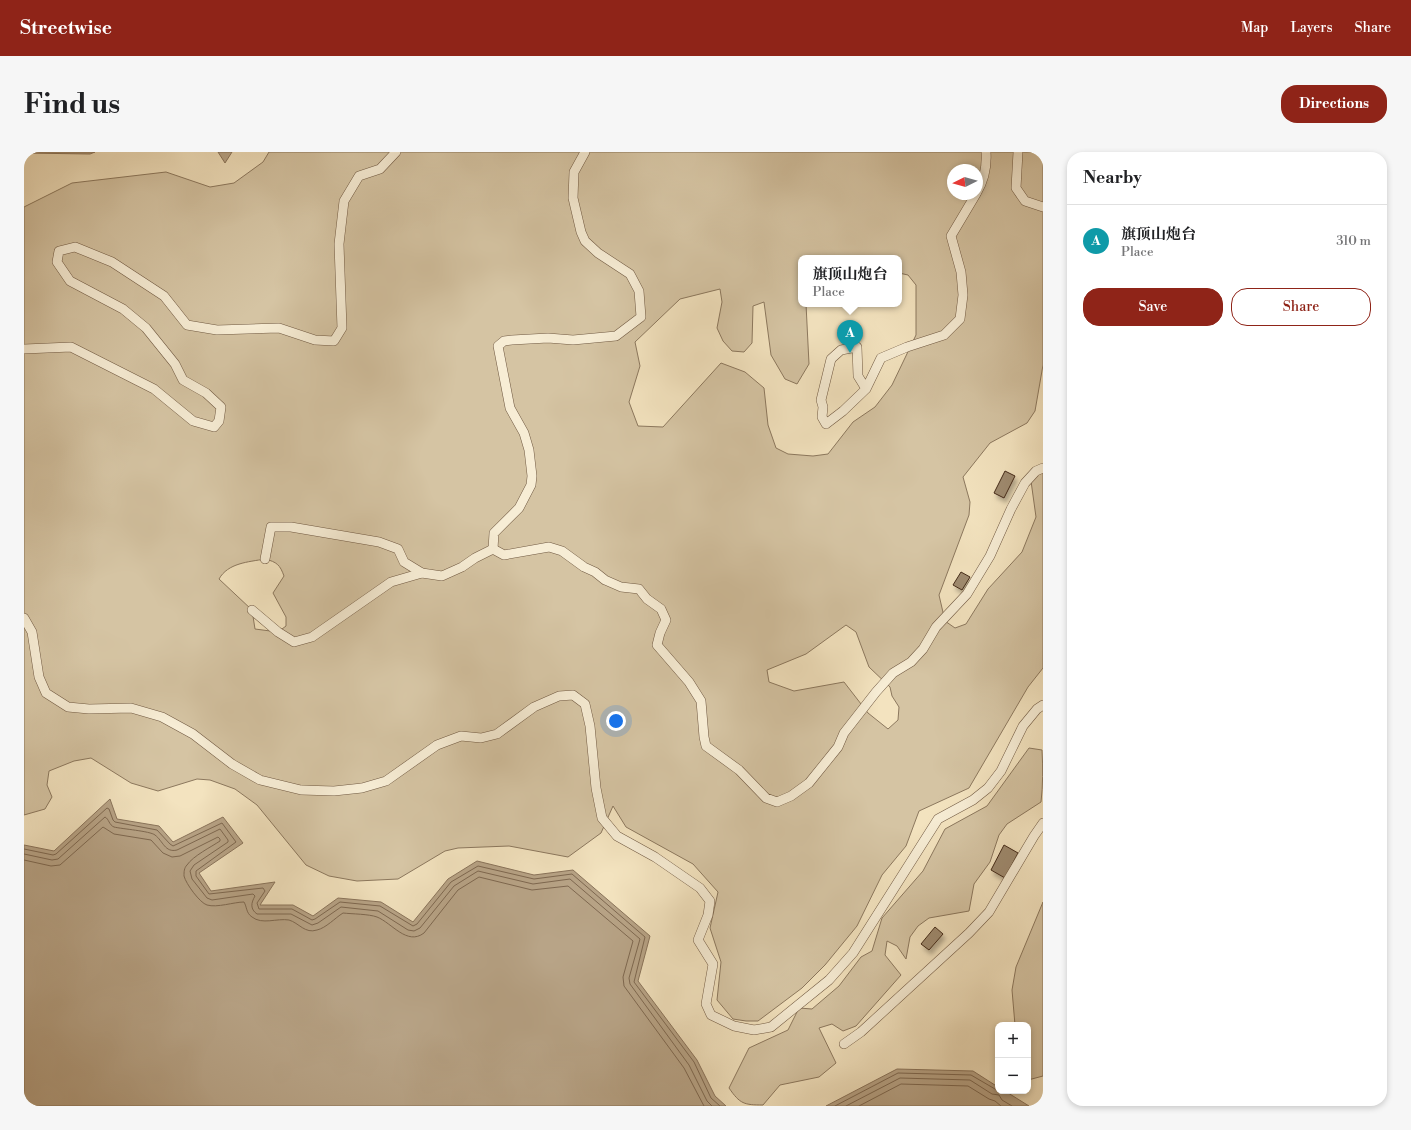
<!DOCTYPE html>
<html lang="en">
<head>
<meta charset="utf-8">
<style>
  :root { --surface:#fff; --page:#f6f6f6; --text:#202124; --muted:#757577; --line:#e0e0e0; --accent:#8f2418 }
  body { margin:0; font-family:"Libre Bodoni","Noto Serif SC",serif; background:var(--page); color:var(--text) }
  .controls { position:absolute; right:12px; bottom:12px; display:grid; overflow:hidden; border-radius:8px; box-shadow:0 2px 6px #0003 }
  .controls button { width:36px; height:36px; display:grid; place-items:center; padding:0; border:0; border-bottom:1px solid var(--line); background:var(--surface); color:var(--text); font:20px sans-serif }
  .compass { position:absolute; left:923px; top:12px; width:36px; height:36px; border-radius:50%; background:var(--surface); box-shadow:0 2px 6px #0003; rotate:265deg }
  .you { position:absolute; left:592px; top:569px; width:14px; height:14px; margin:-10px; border:3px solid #fff; border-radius:50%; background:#1a73e8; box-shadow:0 0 0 6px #1a73e833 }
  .badge { display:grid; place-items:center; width:26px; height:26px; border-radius:50%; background:var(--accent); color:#fff; font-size:13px; font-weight:700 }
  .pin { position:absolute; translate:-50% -33px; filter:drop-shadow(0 1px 2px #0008) }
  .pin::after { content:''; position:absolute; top:21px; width:14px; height:12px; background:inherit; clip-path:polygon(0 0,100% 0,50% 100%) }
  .popup { position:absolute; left:774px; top:103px; width:104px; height:52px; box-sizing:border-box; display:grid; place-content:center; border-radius:8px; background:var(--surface); filter:drop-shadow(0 1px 3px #0005); font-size:13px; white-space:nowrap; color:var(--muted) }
  .popup b { font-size:15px; color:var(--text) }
  .popup::after { content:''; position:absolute; left:50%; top:100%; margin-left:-8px; border:8px solid transparent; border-top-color:var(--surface) }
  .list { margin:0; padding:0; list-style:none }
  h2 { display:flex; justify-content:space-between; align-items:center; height:52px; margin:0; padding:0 16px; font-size:17px }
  h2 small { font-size:13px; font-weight:400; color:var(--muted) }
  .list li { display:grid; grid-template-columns:26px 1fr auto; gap:12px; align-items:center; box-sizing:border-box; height:72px; padding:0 16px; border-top:1px solid var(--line) }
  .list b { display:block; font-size:15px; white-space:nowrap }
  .list p { margin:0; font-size:13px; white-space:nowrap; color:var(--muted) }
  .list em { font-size:13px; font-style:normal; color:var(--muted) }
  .actions { display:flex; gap:8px; padding:12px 16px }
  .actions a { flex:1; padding:9px 0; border:1px solid var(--accent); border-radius:16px; text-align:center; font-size:14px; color:var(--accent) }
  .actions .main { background:var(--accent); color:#fff }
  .map { position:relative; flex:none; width:1019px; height:954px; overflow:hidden; border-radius:16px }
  header { display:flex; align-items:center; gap:24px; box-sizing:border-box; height:56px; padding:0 20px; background:var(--accent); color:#fff }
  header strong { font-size:19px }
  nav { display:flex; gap:22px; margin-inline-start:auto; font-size:14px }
  .intro { display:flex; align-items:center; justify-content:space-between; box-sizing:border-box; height:96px; padding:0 24px }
  h1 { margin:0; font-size:28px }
  .button { padding:10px 18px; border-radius:16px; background:var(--accent); color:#fff; font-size:14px; font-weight:700 }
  main { display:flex; gap:24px; padding:0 24px }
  aside { flex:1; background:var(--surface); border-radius:16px; box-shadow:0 2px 6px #0003 }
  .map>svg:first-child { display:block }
  .green { fill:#d5c4a3; stroke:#8c785e; fill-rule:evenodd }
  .water { fill:#b8a487; stroke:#8a745b }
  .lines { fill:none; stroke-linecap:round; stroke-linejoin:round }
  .shore { stroke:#7e6850; stroke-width:1 }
  .building { fill:#9f8b6f; stroke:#442b19; filter:url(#shadow) }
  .minor-casing { stroke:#705942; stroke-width:10 }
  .minor { stroke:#f7edd5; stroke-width:9 }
</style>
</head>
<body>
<header>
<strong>Streetwise</strong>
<nav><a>Map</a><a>Layers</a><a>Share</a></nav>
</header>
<div class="intro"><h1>Find us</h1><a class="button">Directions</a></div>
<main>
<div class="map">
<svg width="1019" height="954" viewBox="0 0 1019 954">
  <defs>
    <filter id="shadow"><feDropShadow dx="2.5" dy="4.5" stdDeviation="2" flood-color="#0004"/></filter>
  </defs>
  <rect width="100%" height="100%" fill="#f3e3bf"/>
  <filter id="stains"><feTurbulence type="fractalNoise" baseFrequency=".005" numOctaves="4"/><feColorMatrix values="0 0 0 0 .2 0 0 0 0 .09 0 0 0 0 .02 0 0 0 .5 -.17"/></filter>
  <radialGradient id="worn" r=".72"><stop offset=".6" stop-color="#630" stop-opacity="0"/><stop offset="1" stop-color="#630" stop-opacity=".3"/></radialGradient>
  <g class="green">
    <path d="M245 0H1019V213L1011 259 1003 271 966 291 939 325 946 350 945 363 915 443 921 469 931 476 942 472 964 437 998 400 1012 365 1007 329 1019 317V516L1004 535 945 636 895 659 882 694 858 723 833 774 801 813 778 836 734 869H722L709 867 693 848 697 810 686 776 694 740 669 712 602 675 589 654 577 681 544 705 485 694 434 696 421 699 374 727 333 729 305 724 282 713 233 653 211 637 186 628 173 627 134 639 107 631 67 606 50 609 25 619 23 633 28 645 21 657 0 663V55L48 31 142 20 186 35 210 31 239 10ZM929 18H953V42H929ZM777 106H875V121L884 123 892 133V183L868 233 851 255 829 270 804 302 789 304 764 302 752 296 744 273 740 236 721 220 697 211 639 275 614 274 605 250 616 214 611 190 656 147 696 137 698 150 693 176 699 189 708 199 720 200 728 191 729 154 740 150 747 203 761 227 773 232 785 212 782 152H777ZM241 407C253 410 256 413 260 424L249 441 262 465V474L254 480 231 477 228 458 195 427C204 411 224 410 241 407ZM822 473 832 480 845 515 866 535 868 544 875 555 874 568 864 577 844 561 820 530 770 539 745 530 743 518 782 502Z"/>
    <path d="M1005 596 1018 598C1019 615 1019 634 1017 650L983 672 975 683 966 710 950 732 945 759 905 766 894 774 886 785 882 807 873 794 863 789 861 803 877 823 832 874 819 879 808 872 795 876 812 911 795 925 756 933 739 953C720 953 716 952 705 936L725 896 764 878 775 856 788 857 815 834 837 805 848 799 858 766 899 719 921 677 963 654Z"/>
    <path d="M1019 750V924L1004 928V873H991L988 838 992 815Z"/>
  </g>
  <g class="water">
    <path d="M0 0H71L66 2 0 1Z"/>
    <path d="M194 0H208L201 11Z"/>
    <path d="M86 647 93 667 135 674 149 690 199 665 219 691 175 721 187 739 251 730 236 753H269L289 764 314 746 357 750 389 770 424 727 453 709 510 723 549 718 626 784 614 829 673 908 691 944 702 954H0V693L30 699Z"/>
    <path d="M873 917 949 919 974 935V939H981L1005 954H802Z"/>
  </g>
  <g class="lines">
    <g class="shore">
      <path d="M0 697 29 703 32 702 83 656 85 657 89 668 91 670 133 678 146 692 149 694 198 671 212 690 172 719V724L185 742 239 736 241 739 233 751 235 757H268L288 768 291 767 316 750 356 754 389 774 393 772 427 730 454 714 510 727 548 722 621 785 610 830 670 910 687 946 696 954"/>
      <path d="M0 702 28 708 34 707 81 665C85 667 85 673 90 675 98 677 126 679 131 683 139 689 141 701 153 698L196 677 204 688V690L170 713 166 719 168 727 183 746 188 748 229 742 231 744C227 751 226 757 233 762H267L288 773 294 771 317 755 354 759 384 778 390 779 396 776 430 734 454 719 509 732 546 727 616 787 605 826 606 832 665 913 683 949 688 954"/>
      <path d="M0 708 27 714 36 713 79 675 90 682 127 688 139 701 148 705 156 704 194 685 196 687V689C187 695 169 704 163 713 160 716 160 720 160 724 162 732 176 751 183 753 193 756 210 750 220 750 223 755 222 761 228 765 238 773 253 766 265 768 275 771 281 782 293 778 302 776 311 766 319 761 328 762 345 762 353 765 368 771 383 794 400 781L434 738 455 725 508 738 544 734 609 789 599 825 600 834 660 916 680 954"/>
      <path d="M811 954 874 921 947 923 971 937 974 938"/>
      <path d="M822 954 876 926 946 928 968 942 975 943 978 948 988 954"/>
      <path d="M835 954 877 932 944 934 965 947 971 949 977 954"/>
    </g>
  </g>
  <g class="building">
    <path d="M981 319 991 324 980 346 970 341Z"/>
    <path d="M937 420 946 425 938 438 929 433Z"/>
    <path d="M980 693 994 701 981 726 967 718Z"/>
    <path d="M911 775 919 782 905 798 897 792Z"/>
  </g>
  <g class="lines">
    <defs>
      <g id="minor">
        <path d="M994 0 992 36 1001 49 1019 55"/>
        <path d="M953 40C960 28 963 14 962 0"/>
        <path d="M0 197 47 195 130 237 169 269 190 275 195 269 197 255 182 241 159 228 151 212 122 176 99 157 46 129 33 110 35 99 51 95 88 110 140 144 163 173 193 178 255 176 291 188 310 189 318 176 315 92 320 49 335 24 356 17 372 0"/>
        <path d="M842 237 834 224 833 195 817 198 807 207 797 248 799 255 798 265 802 272 819 259 842 237 857 206 883 195 920 183 936 167 939 143 937 120 927 84 952 42"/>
        <path d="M469 397 470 381 495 356 507 333 508 324 505 298 500 281 486 256 474 194 480 189 488 188 524 186 549 188 592 184 617 165 615 139 606 122 574 101 561 89 557 80 549 46 550 20 561 0"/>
        <path d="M241 407 247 375H267L355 390 374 397 380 410 398 421 418 424 438 415 451 406 469 397 480 403 525 395 538 399 560 415 571 420 581 428 597 435 615 437 623 447 637 457 642 468 636 481 633 493 665 530 677 549 680 585 682 594 715 618 742 646 753 650 767 644 785 631 814 595 820 581 852 540 869 521 887 510 899 497 912 475 943 442 966 404 987 357 1001 331 1012 319 1019 316"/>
        <path d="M228 458 254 480 270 490 288 485 367 430 398 421"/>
        <path d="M0 466 8 480 15 525 22 541 44 555 65 557 107 556 138 565 169 582 208 612 236 628 277 638 310 639 338 636 362 629 413 593 437 584 457 586 473 582 510 555 535 544 549 543 561 552 566 574 572 636 578 666 593 684 631 705 676 736 686 749 684 763 674 788 689 812 682 852 687 863 710 874 730 878 747 875 805 828 829 801 914 667 949 648 964 636 977 619 999 574 1013 557 1019 553"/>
        <path d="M820 892 837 880 945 781 965 760 1010 684 1019 671"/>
      </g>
    </defs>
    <use href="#minor" class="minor-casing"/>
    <use href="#minor" class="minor"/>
  </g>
  <rect width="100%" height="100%" filter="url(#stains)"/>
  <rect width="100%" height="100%" fill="url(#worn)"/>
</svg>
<div class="controls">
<button>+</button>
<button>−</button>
</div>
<svg class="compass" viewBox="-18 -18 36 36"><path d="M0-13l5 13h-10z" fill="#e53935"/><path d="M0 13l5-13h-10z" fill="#757577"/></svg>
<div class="you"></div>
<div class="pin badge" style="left:826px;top:201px;background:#0f9aa8">A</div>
<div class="popup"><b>旗顶山炮台</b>Place</div>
</div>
<aside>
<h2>Nearby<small></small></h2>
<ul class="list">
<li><span class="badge" style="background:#0f9aa8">A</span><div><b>旗顶山炮台</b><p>Place</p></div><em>310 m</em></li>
</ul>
<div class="actions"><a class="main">Save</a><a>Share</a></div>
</aside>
</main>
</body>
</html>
